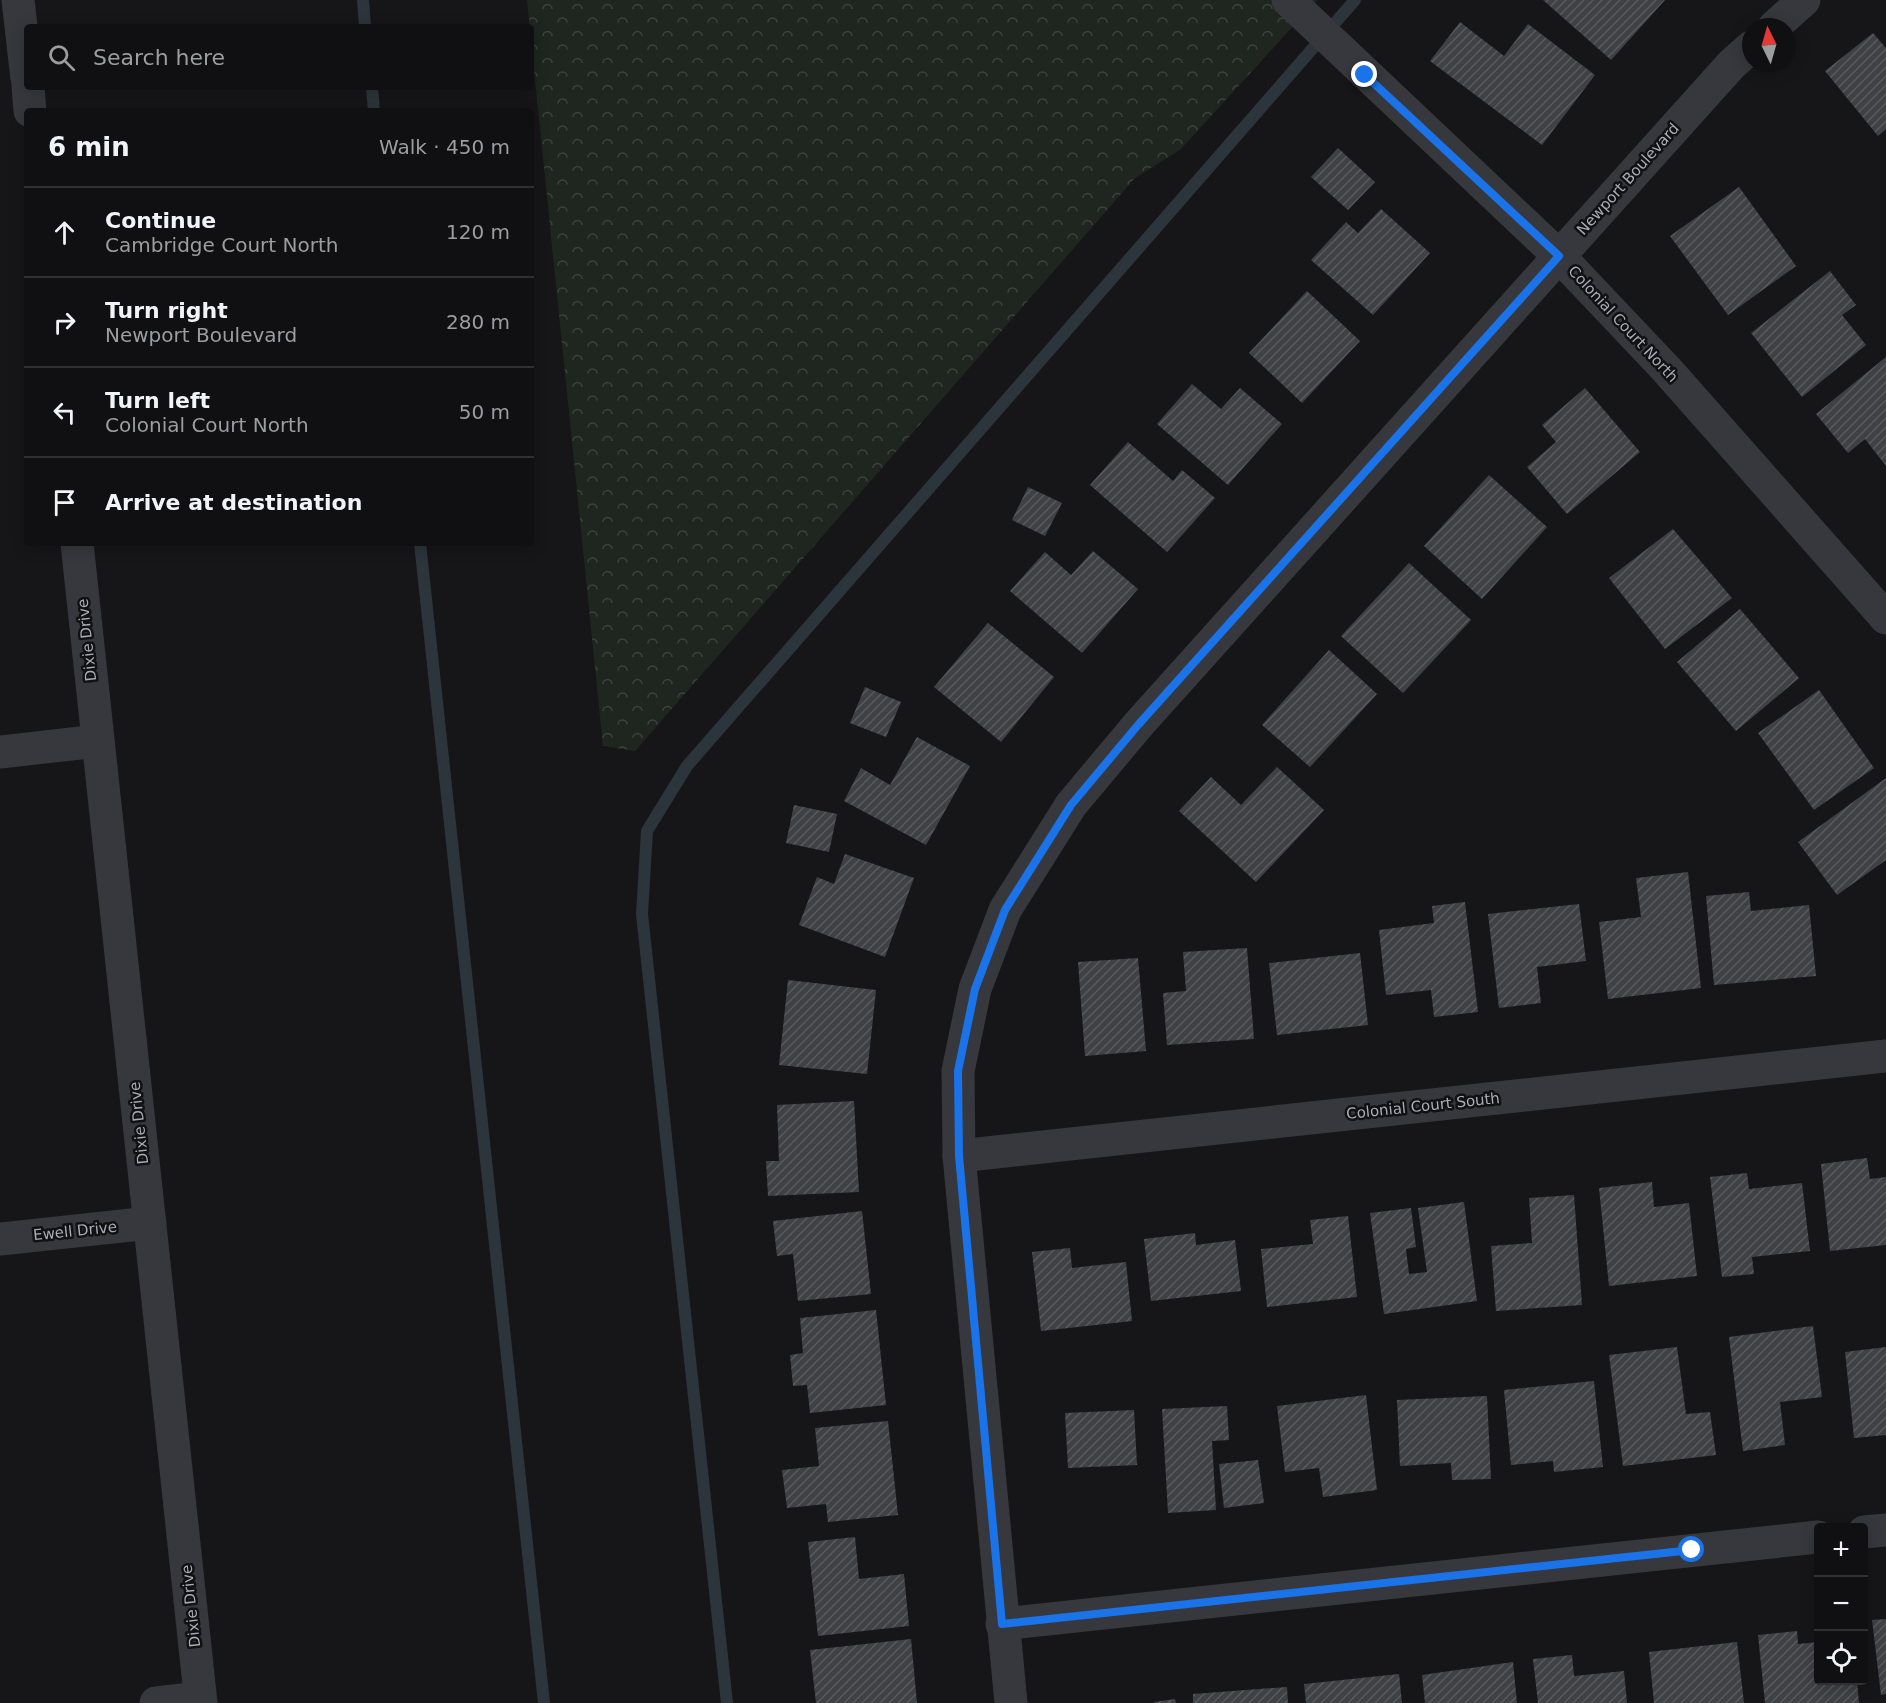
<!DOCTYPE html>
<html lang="en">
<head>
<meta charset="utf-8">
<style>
  :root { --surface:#101012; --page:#1e1e20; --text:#f1f3f6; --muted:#9c9d9f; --line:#303032 }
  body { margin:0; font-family:"DejaVu Sans",sans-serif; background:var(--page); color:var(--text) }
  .controls { position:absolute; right:18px; bottom:18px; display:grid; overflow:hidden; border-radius:6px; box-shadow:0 3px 15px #0003 }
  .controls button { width:54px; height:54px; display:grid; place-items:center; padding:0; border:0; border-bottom:2px solid var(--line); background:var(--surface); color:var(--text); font:30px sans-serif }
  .compass { position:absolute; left:1742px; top:18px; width:54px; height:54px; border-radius:50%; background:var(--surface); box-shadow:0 3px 15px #0003; rotate:355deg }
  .stop { position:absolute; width:18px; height:18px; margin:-14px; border:4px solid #1a73e8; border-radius:50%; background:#fff }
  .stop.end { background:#1a73e8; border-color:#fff; box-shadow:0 2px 6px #0008 }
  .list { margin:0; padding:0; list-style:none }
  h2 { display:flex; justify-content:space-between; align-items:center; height:78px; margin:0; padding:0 24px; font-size:26px }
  h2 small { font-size:20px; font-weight:400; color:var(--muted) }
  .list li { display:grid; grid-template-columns:39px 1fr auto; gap:18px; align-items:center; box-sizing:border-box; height:90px; padding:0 24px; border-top:2px solid var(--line) }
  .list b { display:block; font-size:22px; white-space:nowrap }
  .list p { margin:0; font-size:20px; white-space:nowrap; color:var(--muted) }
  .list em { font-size:20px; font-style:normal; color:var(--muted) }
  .icon { flex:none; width:33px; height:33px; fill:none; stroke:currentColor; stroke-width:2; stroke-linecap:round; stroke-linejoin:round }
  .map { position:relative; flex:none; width:1886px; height:1703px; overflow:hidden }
  .search { position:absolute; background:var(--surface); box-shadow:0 3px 15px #0003; left:24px; top:24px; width:510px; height:66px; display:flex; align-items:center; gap:15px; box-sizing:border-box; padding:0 21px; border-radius:6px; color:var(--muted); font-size:22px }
  .panel { position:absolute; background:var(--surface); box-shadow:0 3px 15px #0003; left:24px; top:108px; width:510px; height:438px; border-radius:6px }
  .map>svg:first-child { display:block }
  .forest { fill:url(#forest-crowns) }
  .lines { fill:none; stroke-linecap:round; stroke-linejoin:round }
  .stream { stroke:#2c353c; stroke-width:12 }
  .building { fill:url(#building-hatch) }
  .street { stroke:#37383d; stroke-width:33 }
  .route { stroke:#1a73e8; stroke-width:8 }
  .labels { text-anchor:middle; stroke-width:5; stroke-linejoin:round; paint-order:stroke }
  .street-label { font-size:15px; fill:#a8adb8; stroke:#111113 }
</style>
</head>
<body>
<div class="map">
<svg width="1886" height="1703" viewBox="0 0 1886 1703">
  <defs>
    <pattern id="forest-crowns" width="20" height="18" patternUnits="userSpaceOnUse" patternTransform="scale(1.5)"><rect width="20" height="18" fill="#1e261f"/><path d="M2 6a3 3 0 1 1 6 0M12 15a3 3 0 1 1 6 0" fill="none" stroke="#3c433d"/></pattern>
    <pattern id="building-hatch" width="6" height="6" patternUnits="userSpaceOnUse" patternTransform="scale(1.5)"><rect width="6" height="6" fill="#404145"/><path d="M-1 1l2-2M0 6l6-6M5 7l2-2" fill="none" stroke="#595a5e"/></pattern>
  </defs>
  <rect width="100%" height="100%" fill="#161618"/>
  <path class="forest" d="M527 0H1317L1180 150 1135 178 635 751 603 746Z"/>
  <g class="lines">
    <g class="stream">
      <path d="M363 0 365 27"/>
      <path d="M372 87 374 111"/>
      <path d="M420 543 544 1703"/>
      <path d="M727 1703 642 914 647 831 687 766 1355 0"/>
    </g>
  </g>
  <g class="building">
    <path d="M1543 0H1665L1611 60Z"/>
    <path d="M1460 22 1504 56 1528 24 1595 75 1542 145 1430 61Z"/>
    <path d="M1873 33 1886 48V129L1878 136 1825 71Z"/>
    <path d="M1338 148 1375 182 1348 210 1311 177Z"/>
    <path d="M1739 187 1796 266 1728 315 1670 236Z"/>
    <path d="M1381 209 1430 253 1373 315 1311 260 1346 222 1358 233Z"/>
    <path d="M1830 271 1856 305 1842 315 1866 345 1802 397 1751 333Z"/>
    <path d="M1307 291 1360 341 1302 403 1249 353Z"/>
    <path d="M1886 357V466L1865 439 1848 453 1816 414Z"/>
    <path d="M1192 384 1221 409 1240 388 1282 424 1228 485 1157 424Z"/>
    <path d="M1585 388 1640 452 1567 514 1527 467 1556 442 1542 425Z"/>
    <path d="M1128 442 1173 481 1182 470 1215 498 1167 552 1090 485Z"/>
    <path d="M1489 475 1547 527 1482 599 1424 546Z"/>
    <path d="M1028 487 1062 503 1045 536 1012 520Z"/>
    <path d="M1673 529 1732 598 1665 649 1609 578Z"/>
    <path d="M1093 551 1138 589 1082 653 1010 591 1045 552 1071 575Z"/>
    <path d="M1409 563 1471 620 1403 693 1341 636Z"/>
    <path d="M1740 609 1799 678 1736 731 1677 662Z"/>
    <path d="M988 623 1054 677 1001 742 934 687Z"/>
    <path d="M1329 650 1377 694 1310 767 1262 725Z"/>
    <path d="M865 687 901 702 886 737 850 723Z"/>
    <path d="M1819 690 1874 768 1814 810 1758 733Z"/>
    <path d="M917 737 970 766 926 845 844 801 861 768 890 785Z"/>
    <path d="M1277 767 1324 810 1256 882 1179 811 1211 777 1241 805Z"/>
    <path d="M1886 778V860L1837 895 1798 842Z"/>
    <path d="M794 805 837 814 829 852 786 843Z"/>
    <path d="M845 854 914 878 885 957 799 925 817 877 834 884Z"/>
    <path d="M1688 872 1701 988 1608 999 1599 922 1641 917 1636 878Z"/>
    <path d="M1749 892 1751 911 1809 905 1816 976 1714 985 1706 896Z"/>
    <path d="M1465 902 1478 1012 1434 1017 1431 990 1386 995 1379 930 1434 923 1432 906Z"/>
    <path d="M1579 904 1586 961 1537 967 1541 1003 1499 1008 1488 914Z"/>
    <path d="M1247 948 1254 1039 1167 1045 1163 993 1186 991 1183 952Z"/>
    <path d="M1360 953 1368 1025 1277 1035 1269 963Z"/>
    <path d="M1138 958 1146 1051 1085 1056 1078 962Z"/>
    <path d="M788 980 876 990 867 1074 779 1065Z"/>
    <path d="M854 1101 859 1192 768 1196 766 1161H779L777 1105Z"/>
    <path d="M1867 1158 1870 1179 1886 1177V1245L1830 1251 1821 1164Z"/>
    <path d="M1747 1173 1749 1189 1802 1183 1810 1251 1752 1257 1754 1274 1722 1277 1710 1177Z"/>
    <path d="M1652 1182 1654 1207 1689 1203 1697 1276 1609 1286 1599 1188Z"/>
    <path d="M1574 1195 1582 1305 1496 1311 1491 1246 1532 1243 1529 1198Z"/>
    <path d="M1464 1202 1477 1301 1384 1314 1370 1213 1411 1208 1416 1247 1406 1249 1409 1274 1427 1272 1418 1208Z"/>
    <path d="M862 1211 871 1294 798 1301 793 1254 777 1256 773 1221Z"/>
    <path d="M1348 1216 1357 1297 1267 1307 1261 1249 1313 1244 1310 1220Z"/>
    <path d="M1195 1233 1196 1245 1235 1240 1241 1291 1151 1301 1144 1239Z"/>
    <path d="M1070 1248 1072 1268 1126 1262 1132 1321 1041 1331 1032 1252Z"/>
    <path d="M876 1310 886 1405 810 1413 807 1385 793 1386 790 1355 803 1353 800 1318Z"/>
    <path d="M1813 1326 1822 1397 1780 1402 1785 1445 1743 1451 1729 1337Z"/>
    <path d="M1677 1347 1686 1414 1710 1412 1716 1455 1623 1466 1609 1355Z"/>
    <path d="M1886 1347V1435L1854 1438 1845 1352Z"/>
    <path d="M1594 1381 1603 1467 1554 1472 1553 1461 1511 1465 1504 1390Z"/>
    <path d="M1366 1395 1377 1490 1323 1497 1319 1468 1285 1472 1277 1406Z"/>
    <path d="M1487 1396 1491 1479 1452 1480 1451 1463 1400 1466 1397 1400Z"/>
    <path d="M1227 1406 1229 1440 1212 1441 1216 1510 1168 1513 1162 1409Z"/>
    <path d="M1134 1410 1137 1465 1068 1468 1065 1413Z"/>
    <path d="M888 1421 898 1515 828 1522 826 1504 787 1508 782 1470 819 1466 815 1428Z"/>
    <path d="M1258 1460 1264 1503 1224 1508 1219 1464Z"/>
    <path d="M855 1537 859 1579 904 1574 909 1626 818 1636 808 1542Z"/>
    <path d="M1886 1619V1694L1881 1695 1872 1620Z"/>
    <path d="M1797 1631 1798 1644 1818 1642V1680H1857L1859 1703H1765L1758 1635Z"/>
    <path d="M911 1639 917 1703H816L810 1650Z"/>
    <path d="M1737 1642 1744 1703H1654L1649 1652Z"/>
    <path d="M1572 1655 1574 1676 1624 1671 1627 1703H1538L1533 1659Z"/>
    <path d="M1513 1662 1517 1703H1425L1422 1675Z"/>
    <path d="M1399 1674 1402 1703H1306L1304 1684Z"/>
    <path d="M1287 1687 1288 1703H1193V1694Z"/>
    <path d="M1175 1699 1176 1703H1154V1702Z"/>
  </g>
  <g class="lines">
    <g class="street">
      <path d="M18 0 27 79"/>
      <path d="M1288 0 1559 256 1667 370 1886 618"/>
      <path d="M1774 27 1804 0"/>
      <path d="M28 87 30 111"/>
      <path d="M77 543 201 1703"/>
      <path d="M0 752 98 741"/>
      <path d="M959 1156 1886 1056"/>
      <path d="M0 1239 150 1223"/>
      <path d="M1864 1532 1886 1530"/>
      <path d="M1002 1624 1818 1537"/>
      <path d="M156 1703 200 1698"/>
      <path d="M1011 1703 959 1156 958 1071 975 989 1005 910 1071 805 1138 725 1731 65 1751 47"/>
    </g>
  </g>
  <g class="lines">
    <path class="route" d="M1365 75 1559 256 1138 725 1071 805 1005 910 975 989 958 1071 959 1156 1002 1624 1692 1550"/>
  </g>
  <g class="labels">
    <g class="street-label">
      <text transform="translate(1628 179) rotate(-48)" y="5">Newport Boulevard</text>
      <text transform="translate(1623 324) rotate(47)" y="5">Colonial Court North</text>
      <text transform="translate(87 640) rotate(-96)" y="5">Dixie Drive</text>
      <text transform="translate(1423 1106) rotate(-6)" y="5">Colonial Court South</text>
      <text transform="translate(139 1123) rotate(-96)" y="5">Dixie Drive</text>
      <text transform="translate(75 1231) rotate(-6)" y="5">Ewell Drive</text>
      <text transform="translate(191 1606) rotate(-96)" y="5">Dixie Drive</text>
    </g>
  </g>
</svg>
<div class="controls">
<button>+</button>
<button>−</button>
<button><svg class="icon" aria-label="locate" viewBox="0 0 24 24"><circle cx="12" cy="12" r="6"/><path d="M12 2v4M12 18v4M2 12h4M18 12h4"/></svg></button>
</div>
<svg class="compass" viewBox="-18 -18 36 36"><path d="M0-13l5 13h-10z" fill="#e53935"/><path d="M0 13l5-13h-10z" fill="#9c9d9f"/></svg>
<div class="stop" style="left:1692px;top:1550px"></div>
<div class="stop end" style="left:1365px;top:75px"></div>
<div class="search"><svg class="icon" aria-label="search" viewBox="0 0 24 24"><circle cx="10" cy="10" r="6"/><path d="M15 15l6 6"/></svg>Search here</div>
<section class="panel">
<h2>6 min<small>Walk · 450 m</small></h2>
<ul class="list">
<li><svg class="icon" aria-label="ahead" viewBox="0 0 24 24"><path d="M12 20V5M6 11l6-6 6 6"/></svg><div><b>Continue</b><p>Cambridge Court North</p></div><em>120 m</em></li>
<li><svg class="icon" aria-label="right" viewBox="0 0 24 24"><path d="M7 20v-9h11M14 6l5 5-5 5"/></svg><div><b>Turn right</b><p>Newport Boulevard</p></div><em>280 m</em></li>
<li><svg class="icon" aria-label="left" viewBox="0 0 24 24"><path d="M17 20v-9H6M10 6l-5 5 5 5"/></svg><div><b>Turn left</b><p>Colonial Court North</p></div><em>50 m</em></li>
<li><svg class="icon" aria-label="arrive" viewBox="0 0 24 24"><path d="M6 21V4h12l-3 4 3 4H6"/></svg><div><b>Arrive at destination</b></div></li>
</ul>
</section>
</div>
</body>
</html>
